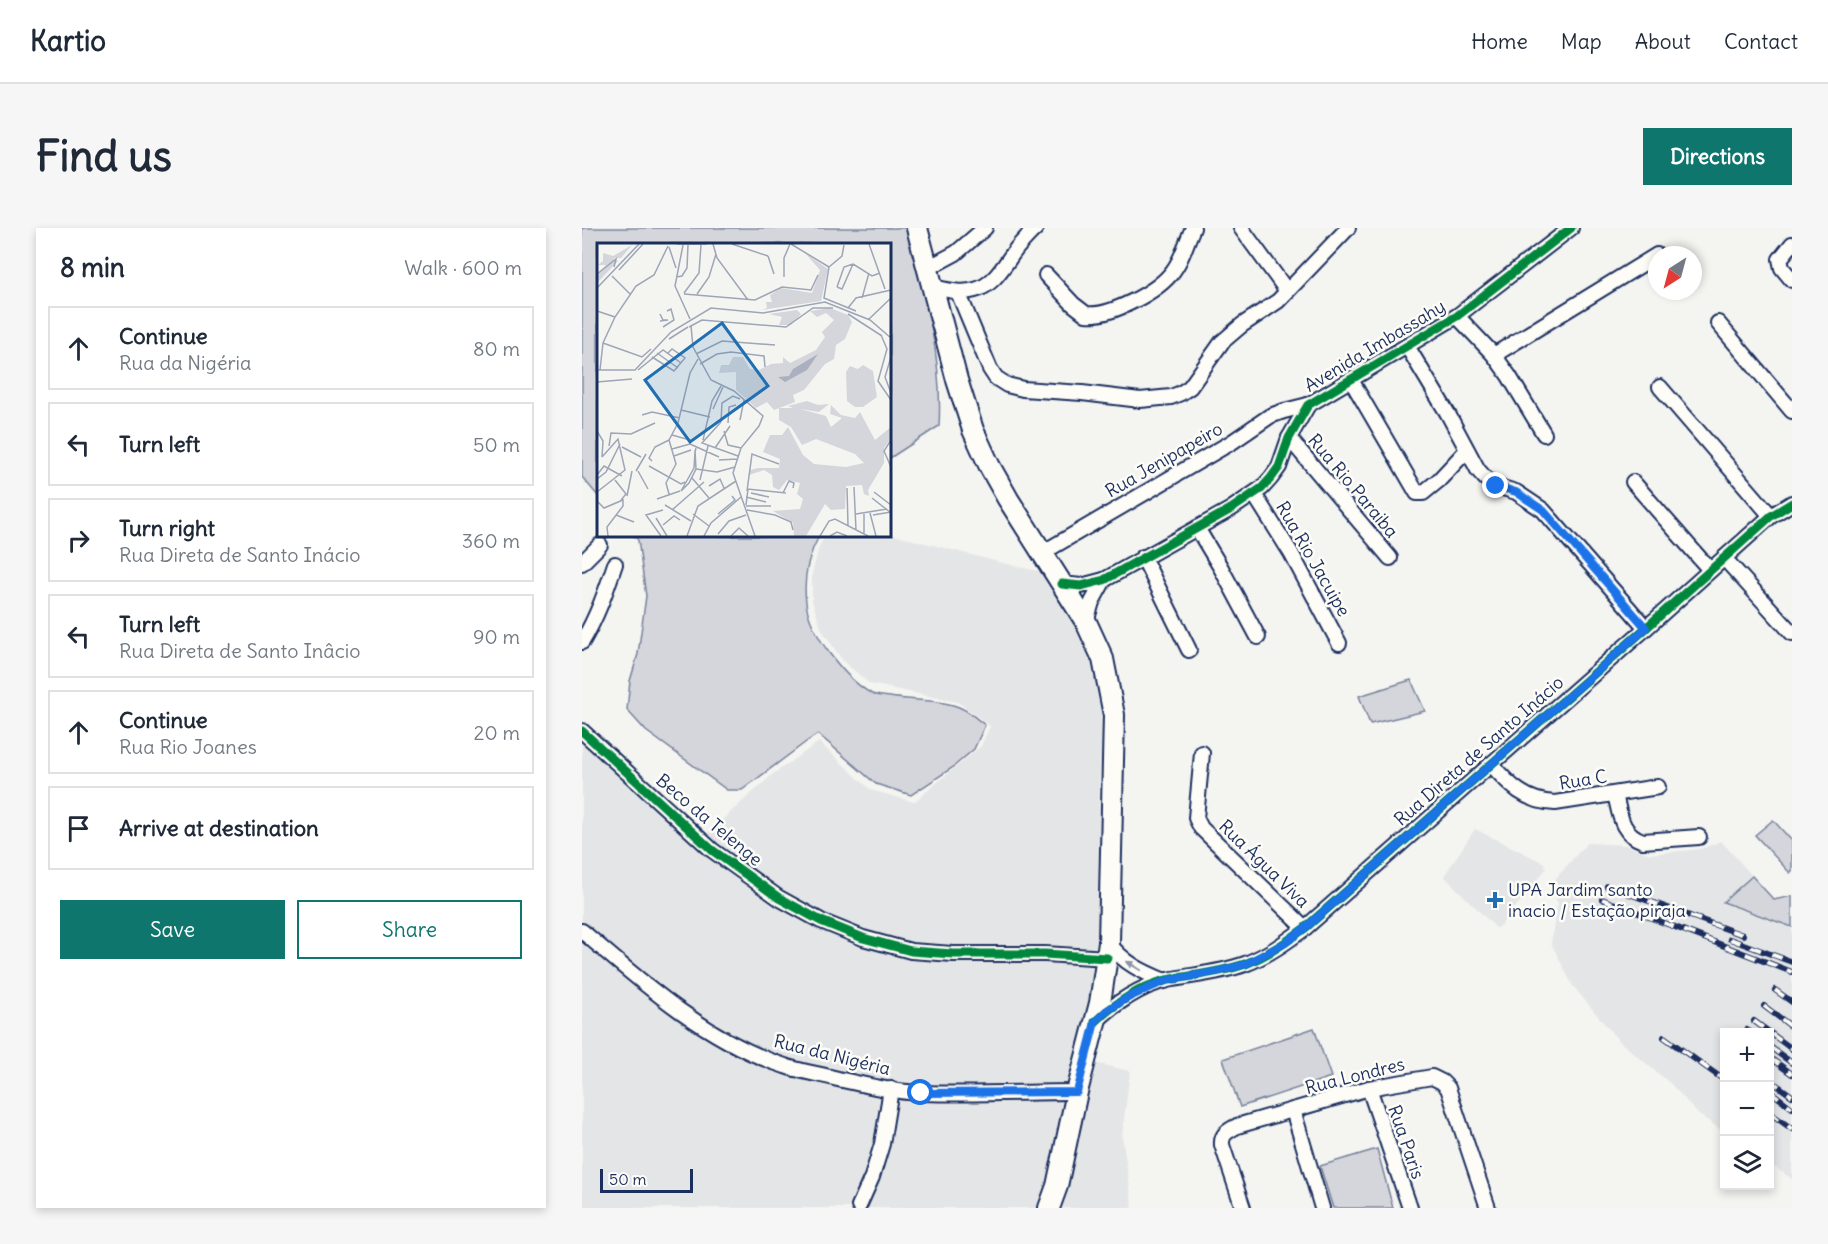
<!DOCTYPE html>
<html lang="en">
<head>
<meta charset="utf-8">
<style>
  :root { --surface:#fff; --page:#f6f6f7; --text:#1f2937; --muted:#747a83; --line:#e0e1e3; --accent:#0f766e }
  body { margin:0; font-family:Delius,sans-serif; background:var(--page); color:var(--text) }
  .controls { position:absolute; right:18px; bottom:18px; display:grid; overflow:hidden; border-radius:0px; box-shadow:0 3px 9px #0003 }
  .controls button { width:54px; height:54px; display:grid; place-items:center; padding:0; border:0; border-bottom:2px solid var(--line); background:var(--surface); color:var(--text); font:30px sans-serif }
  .compass { position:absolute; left:1066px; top:18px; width:54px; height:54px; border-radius:50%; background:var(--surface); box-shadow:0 3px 9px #0003; rotate:216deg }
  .scale { position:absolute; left:18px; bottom:15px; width:93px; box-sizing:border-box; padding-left:6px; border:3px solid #1b2f5e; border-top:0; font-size:16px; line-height:21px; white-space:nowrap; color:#1b2f5e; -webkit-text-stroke:4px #fdfcf7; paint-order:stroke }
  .stop { position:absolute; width:18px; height:18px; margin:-14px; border:4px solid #1a73e8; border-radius:50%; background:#fff }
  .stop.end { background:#1a73e8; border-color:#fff; box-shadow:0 2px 6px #0008 }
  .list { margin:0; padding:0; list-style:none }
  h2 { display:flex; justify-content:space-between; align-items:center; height:78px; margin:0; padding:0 24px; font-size:26px }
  h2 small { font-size:20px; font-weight:400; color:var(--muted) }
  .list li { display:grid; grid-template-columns:39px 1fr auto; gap:18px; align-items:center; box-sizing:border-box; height:84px; margin:0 12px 12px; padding:0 12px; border:2px solid var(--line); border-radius:0px }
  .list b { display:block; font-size:22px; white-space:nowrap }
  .list p { margin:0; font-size:20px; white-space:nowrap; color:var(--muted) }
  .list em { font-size:20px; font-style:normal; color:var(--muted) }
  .actions { display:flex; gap:12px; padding:18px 24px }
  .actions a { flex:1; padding:14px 0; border:2px solid var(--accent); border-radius:0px; text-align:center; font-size:21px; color:var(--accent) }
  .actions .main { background:var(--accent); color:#fff }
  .icon { flex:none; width:33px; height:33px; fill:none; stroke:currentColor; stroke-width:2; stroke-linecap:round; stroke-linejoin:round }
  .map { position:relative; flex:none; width:1210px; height:980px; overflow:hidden; border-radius:0px }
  header { display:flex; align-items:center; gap:36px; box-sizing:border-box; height:84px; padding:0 30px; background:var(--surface); border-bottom:2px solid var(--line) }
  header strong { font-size:28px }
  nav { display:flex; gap:33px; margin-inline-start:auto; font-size:21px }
  .intro { display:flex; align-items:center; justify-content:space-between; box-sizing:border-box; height:144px; padding:0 36px }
  h1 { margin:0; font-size:42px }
  .button { padding:15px 27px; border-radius:0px; background:var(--accent); color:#fff; font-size:21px; font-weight:700 }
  main { display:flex; gap:36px; padding:0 36px }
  aside { flex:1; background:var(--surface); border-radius:0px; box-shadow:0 3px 9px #0003 }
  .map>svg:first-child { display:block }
  .built { fill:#e4e5e6 }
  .green { fill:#d4d6db; stroke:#78829c; stroke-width:1.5 }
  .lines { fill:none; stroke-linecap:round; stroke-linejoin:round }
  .minor-casing { stroke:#1b2f5e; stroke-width:18 }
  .secondary-casing { stroke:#1b2f5e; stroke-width:24 }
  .minor { stroke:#fdfcf7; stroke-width:14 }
  .secondary { stroke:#fdfcf7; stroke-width:20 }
  .rail-casing { stroke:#1b2f5e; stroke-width:6 }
  .rail { stroke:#fdfcf7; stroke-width:4; stroke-dasharray:11; stroke-linecap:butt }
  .cycleway-casing { stroke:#fdfcf7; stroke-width:13 }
  .cycleway { stroke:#00873e; stroke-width:9 }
  .oneway { fill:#8c96aa }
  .route { stroke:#1a73e8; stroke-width:8 }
  .poi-dot { fill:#1f6fb2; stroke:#fdfcf7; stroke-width:2 }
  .labels { text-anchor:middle; stroke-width:5; stroke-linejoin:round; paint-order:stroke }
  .street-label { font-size:18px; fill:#1b2f5e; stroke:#fdfcf7 }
  .poi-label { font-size:18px; fill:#1b2f5e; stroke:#fdfcf7; text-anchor:start }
  .inset-road { fill:none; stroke:#9da5b6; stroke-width:1.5 }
  .view { fill:#1f6fb2; fill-opacity:0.15; stroke:#1f6fb2; stroke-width:3 }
  .inset-edge { fill:none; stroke:#1b2f5e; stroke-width:3 }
</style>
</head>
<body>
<header>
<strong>Kartio</strong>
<nav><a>Home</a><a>Map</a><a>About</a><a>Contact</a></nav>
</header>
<div class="intro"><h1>Find us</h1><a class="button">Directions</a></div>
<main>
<aside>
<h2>8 min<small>Walk · 600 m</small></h2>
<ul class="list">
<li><svg class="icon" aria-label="ahead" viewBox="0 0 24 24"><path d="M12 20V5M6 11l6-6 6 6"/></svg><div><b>Continue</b><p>Rua da Nigéria</p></div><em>80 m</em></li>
<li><svg class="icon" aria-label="left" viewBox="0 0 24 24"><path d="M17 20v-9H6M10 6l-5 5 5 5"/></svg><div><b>Turn left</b></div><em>50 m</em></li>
<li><svg class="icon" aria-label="right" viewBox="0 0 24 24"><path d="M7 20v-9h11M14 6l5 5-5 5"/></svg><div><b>Turn right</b><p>Rua Direta de Santo Inácio</p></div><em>360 m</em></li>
<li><svg class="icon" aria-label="left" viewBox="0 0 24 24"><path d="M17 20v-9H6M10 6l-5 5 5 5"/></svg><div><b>Turn left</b><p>Rua Direta de Santo Inâcio</p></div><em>90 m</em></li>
<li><svg class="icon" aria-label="ahead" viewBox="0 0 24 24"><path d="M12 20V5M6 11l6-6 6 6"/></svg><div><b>Continue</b><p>Rua Rio Joanes</p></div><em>20 m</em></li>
<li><svg class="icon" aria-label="arrive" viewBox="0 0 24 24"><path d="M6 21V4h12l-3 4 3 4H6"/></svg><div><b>Arrive at destination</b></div></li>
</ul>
<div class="actions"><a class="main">Save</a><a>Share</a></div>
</aside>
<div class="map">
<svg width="1210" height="980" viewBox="0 0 1210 980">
  <rect width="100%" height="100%" fill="#f4f4f1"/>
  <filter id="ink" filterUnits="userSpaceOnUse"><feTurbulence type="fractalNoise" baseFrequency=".0167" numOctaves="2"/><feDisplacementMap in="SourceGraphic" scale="12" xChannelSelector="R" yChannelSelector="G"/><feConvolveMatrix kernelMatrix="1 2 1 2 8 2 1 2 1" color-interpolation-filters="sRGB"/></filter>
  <g filter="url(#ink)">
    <g class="built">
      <path d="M308 306 436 339 462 344 479 368 518 454 524 473 517 555 518 670 515 736 495 831 548 843 540 908 551 980H0V513L117 617 131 600 190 547 237 514 289 562 332 574 399 518 408 498 376 474 288 456 261 433 240 402 230 373V346L237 319 243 308H308Z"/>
      <path d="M893 601 962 635 964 641 919 697 914 700 862 648Z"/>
      <path d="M1139 613 1192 672 1210 668V951L1188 936V804H1142V904L1116 886 1090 857 1036 812 991 758 969 715 976 676 968 657 1005 615 1044 617 1068 626 1119 621Z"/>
    </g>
    <g class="green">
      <path d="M0 0H325C343 65 361 131 357 198L308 230V16H16V268L0 249Z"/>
      <path d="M52 308H237C226 328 221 351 224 374 227 405 263 451 290 466 295 468 302 468 308 469 329 473 363 471 381 481 389 485 396 492 403 497L392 521 370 540 329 567 294 556 236 506 224 514 160 562H145L64 503 45 482 48 453 56 426 64 368 56 312Z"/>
      <path d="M829 452 843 483 788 496 777 468Z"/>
      <path d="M1191 592 1210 613V643L1208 645 1173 607Z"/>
      <path d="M1170 648 1192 672 1210 668V699L1141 674Z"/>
      <path d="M732 800 749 849 658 879 641 831Z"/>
      <path d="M795 921 811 980H751L738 938Z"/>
    </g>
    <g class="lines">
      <defs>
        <g id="minor">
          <path d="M659 0 705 63"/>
          <path d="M1210 16 1198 31 1200 40 1210 52"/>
          <path d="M346 40 374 25 403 0"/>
          <path d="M464 47 491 76 504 86C528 89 577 63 591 43 601 30 604 14 611 0"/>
          <path d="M351 59C365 62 379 66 393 62 413 57 423 35 435 20 441 13 447 6 454 0"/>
          <path d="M376 64 408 141 414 150 425 157 441 161 500 165 558 172 589 169 599 165 608 159 640 114 660 97 696 73 766 0"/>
          <path d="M875 88 912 127 927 148 962 206"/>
          <path d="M1136 95 1210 183"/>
          <path d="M825 118 866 186 896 242 904 251 914 258 934 264 961 282 1064 400"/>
          <path d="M912 127 1075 27"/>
          <path d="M769 152 835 265H841L857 252 885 222"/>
          <path d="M1078 159 1189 288"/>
          <path d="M707 210 808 330"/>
          <path d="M1051 254 1128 342"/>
          <path d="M672 266 709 325 757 415"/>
          <path d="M615 300 639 340 676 409"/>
          <path d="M460 325 650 214 688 188 702 183 726 177"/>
          <path d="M561 329 607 422"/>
          <path d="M1142 330 1210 405"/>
          <path d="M0 335 18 317"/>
          <path d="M480 356 499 358 522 352 649 281 680 260 689 250 697 239 707 210 726 177 875 88 989 0"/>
          <path d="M504 394 510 374 522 352"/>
          <path d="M0 414C15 389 24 363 33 336"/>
          <path d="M0 503 130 622 197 670 239 693 281 710 329 723 371 726H463L525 730"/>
          <path d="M620 525 614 590 619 600 723 700"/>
          <path d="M909 536C927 557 944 574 973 575L1076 559"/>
          <path d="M1033 566C1038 586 1038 605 1061 613L1117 609"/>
          <path d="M0 703C59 754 127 814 203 838 220 844 238 846 256 851 283 857 312 864 341 865 392 867 444 864 495 864"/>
          <path d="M527 715C541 735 561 744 583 753"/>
          <path d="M513 794C532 776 559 758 585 752 611 747 638 745 663 736 685 728 704 714 723 700L1064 400 1189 288 1210 275"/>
          <path d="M787 860 828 980"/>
          <path d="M711 882 740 980"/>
          <path d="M277 978 290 949 300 916 309 861"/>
          <path d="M661 980 640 917C639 906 646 903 655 898L787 860 850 849 860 854 866 860 906 980"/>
        </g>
        <path id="secondary" d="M335 0 375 152 391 202 408 239 426 271 504 394 521 431 532 487 527 715 518 775 495 864 475 958 467 980"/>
      </defs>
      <use href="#minor" class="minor-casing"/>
      <use href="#secondary" class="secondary-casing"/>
      <use href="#minor" class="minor"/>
      <use href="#secondary" class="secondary"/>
      <defs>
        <g id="rail">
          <path d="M1025 658 1161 707"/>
          <path d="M1020 671 1210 744"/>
          <path d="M1148 711 1210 734"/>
          <path d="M1193 762 1210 774"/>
          <path d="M1182 778 1210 799"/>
          <path d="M1172 793 1210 821"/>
          <path d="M1165 802 1168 804"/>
          <path d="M1082 809 1142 852"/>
          <path d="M1188 819 1210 835"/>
          <path d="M1188 830 1210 846"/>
          <path d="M1188 852 1210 868"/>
          <path d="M1188 863 1210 880"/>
          <path d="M1188 885 1210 901"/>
        </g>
      </defs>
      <use href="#rail" class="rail-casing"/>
      <use href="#rail" class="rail"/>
      <defs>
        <g id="cycleway">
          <path d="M480 356 499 358 522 352 649 281 680 260 689 250 697 239 707 210 726 177 875 88 989 0"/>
          <path d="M0 503 130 622 197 670 239 693 281 710 329 723 371 726H463L525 730"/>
          <path d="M513 794C532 776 559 758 585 752 611 747 638 745 663 736 685 728 704 714 723 700L1064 400 1189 288 1210 275"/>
        </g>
      </defs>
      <use href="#cycleway" class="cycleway-casing"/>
      <use href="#cycleway" class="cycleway"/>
    </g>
    <defs><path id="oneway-solid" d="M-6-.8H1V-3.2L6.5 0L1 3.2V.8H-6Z" transform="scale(1.5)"/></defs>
    <use class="oneway" href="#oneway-solid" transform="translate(552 738) rotate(-148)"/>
  </g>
  <g class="lines" filter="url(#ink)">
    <path class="route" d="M339 865 495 864 513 794 524 783 547 769 583 753 638 743 664 736 703 715 723 700 1064 400 961 282 934 264 914 258"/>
  </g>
  <path class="poi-dot" d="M910 663h6v6h6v6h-6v6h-6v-6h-6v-6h6z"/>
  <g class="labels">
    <g class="street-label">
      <text transform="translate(793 118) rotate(-31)" y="6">Avenida Imbassahy</text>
      <text transform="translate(582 232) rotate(-30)" y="6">Rua Jenipapeiro</text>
      <text transform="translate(771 258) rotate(50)" y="6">Rua Rio Paraiba</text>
      <text transform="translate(731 331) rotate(60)" y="6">Rua Rio Jacuipe</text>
      <text transform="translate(897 523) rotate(-41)" y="6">Rua Direta de Santo Inácio</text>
      <text transform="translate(1001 552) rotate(-9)" y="6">Rua C</text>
      <text transform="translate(127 592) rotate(40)" y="6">Beco da Telenge</text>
      <text transform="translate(682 636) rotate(44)" y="6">Rua Água Viva</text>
      <text transform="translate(250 827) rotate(14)" y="6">Rua da Nigéria</text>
      <text transform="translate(773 848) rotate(-14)" y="6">Rua Londres</text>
      <text transform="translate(824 914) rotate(71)" y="6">Rua Paris</text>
    </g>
    <g class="poi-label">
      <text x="926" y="668">UPA Jardim santo<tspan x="926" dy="21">inacio / Estação piraja</tspan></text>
    </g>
  </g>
  <g transform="translate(15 15)">
    <rect width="294" height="294" fill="#f4f4f1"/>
    <path d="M35 2 24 15H16L21 18 0 40V32L9 22H1L6 18V10L16 13ZM208 10 231 26 224 58 165 67 170 65 169 59H175L173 52 184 45 215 50 223 27ZM233 65 251 72 255 79 248 96 239 102 237 116 228 121 207 147 196 152 198 159 177 167 170 159 159 165 139 147V129L122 130 124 122H132L136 114H146L153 126 162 127 174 121 186 120V114L193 120 219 107 228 94 225 89 237 77 229 70 220 74 213 68ZM200 67 204 71 194 82H182L185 74 172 71ZM266 122 276 128 280 154 266 164H258L250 158 249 129 253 123 261 126ZM210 158 221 162 232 161 222 169 203 166 229 173 234 184 245 175 233 171 234 162 244 172 258 175 263 169 278 197 294 184V195L287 205V220L271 247 272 253 267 251 265 242 249 243 248 266 234 267 228 261 209 293H197L196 280 176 268 203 266 206 256 200 251 203 240 190 237 182 247 176 244 175 232 167 227 152 232 153 227 161 225H182L183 216 166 209 173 192H185L191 184 206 212 217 221 249 224 267 220 258 211 219 196 205 202 194 184 182 177V165H196L191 163Z" fill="#d4d6db"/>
    <path d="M221 111 210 127 188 139 181 134 192 133 196 126Z" fill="#aab0bf"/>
    <path class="inset-road" d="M80 1H110M116 1 120 15 151 57M135 1 171 13M194 1 232 24 227 55 259 68M272 1 288 46M86 2 78 43 93 76M72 4 79 25M171 13 177 31M256 21 275 33 283 30M232 24 245 13 247 2M22 27 46 1M0 31 19 16 17 24M15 33 33 51M79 34 85 33 90 25 91 2M187 34V15L193 1M240 44 245 46 256 21M240 44 247 24 256 21M0 45 42 1M87 50 102 30 104 2M87 51 158 57 185 44 214 47 221 32M100 51 112 34 119 11M265 55 272 30M251 65 259 55 294 47M0 68 18 74M63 71 66 77H71L63 78M251 71 285 93M271 77 294 55M94 83 96 104 114 137 137 148 166 173 162 183 144 205 136 230 158 293M66 84 77 77 74 66 70 68M92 84 105 77 189 84 216 65H236M284 92 290 106 281 138 294 157M72 96 91 84M6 100 45 114 54 106M60 110 81 125M99 111 125 98 178 102M55 114 77 128 88 115 75 106 71 110M294 114 288 134 294 150M103 121 120 111 134 109 167 113 168 124M0 127H38L74 89 114 65 166 70 228 59 273 77 294 95M3 127 6 100 18 74 39 43 57 32 71 3M41 127 66 107 84 120M0 139 35 136M116 166 126 144M84 167 113 174M45 172 55 169 83 175M143 177 147 157M124 179 105 200 141 213M124 179 125 160 136 153 143 156M131 180 132 164 139 162M0 188 6 198 5 214M127 188 131 202 144 205M75 192 93 197V201M106 197 115 158 124 143M294 197 287 208 294 224M93 201 122 214M12 203 14 190 34 191 58 180M25 204 44 214M118 205 133 183M75 206 93 201M98 207 99 226 92 240 84 248 97 225 98 209 99 205M77 213 94 207M122 217 140 216M55 218 52 215 58 204 72 197M52 223 84 241 88 239M99 226 120 229 138 224M39 228 49 211M41 228 51 246M0 232 7 223 25 233M95 235 112 255M0 236 9 229 23 201M18 237 29 251 24 257M103 237 111 203M112 243 123 236 127 245M257 244 259 287M250 245 251 282M150 248 155 211 182 221M0 249 28 227 21 196 5 214M277 249 294 262M154 250 172 254M186 250 192 238 197 240 196 245M72 251 69 240 79 221 72 197 81 180 93 130 101 116M30 253 35 228M149 254 169 259M275 255 294 270M60 256 83 248M0 258 7 265 26 257V263L10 284 11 293M68 262 94 278M149 262 151 246 189 250M149 263H174M75 267 107 239M150 267 178 272 194 279 196 287M273 270 279 293M96 271 112 283M121 271 138 257 135 253M259 271 290 266M267 271V291M19 272 37 279M276 272 294 269M59 275 70 293M66 282 77 273 83 277M121 291 132 278 149 272M64 293 49 272 66 267M90 293 101 263 139 238M107 293 114 280 144 254M134 293 142 285 151 293M223 293 232 278 238 276 271 293M233 293 240 289 250 293"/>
    <path class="view" d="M125 80 171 143 93 199 48 137Z"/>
    <rect width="294" height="294" class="inset-edge"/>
  </g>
</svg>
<div class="controls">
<button>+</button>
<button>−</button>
<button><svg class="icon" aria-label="layers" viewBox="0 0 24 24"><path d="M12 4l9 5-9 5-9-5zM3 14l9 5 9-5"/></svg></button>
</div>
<svg class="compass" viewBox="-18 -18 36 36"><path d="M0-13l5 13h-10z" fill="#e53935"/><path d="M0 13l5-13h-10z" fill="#747a83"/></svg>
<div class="scale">50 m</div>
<div class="stop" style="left:339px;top:865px"></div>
<div class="stop end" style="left:914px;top:258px"></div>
</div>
</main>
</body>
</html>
